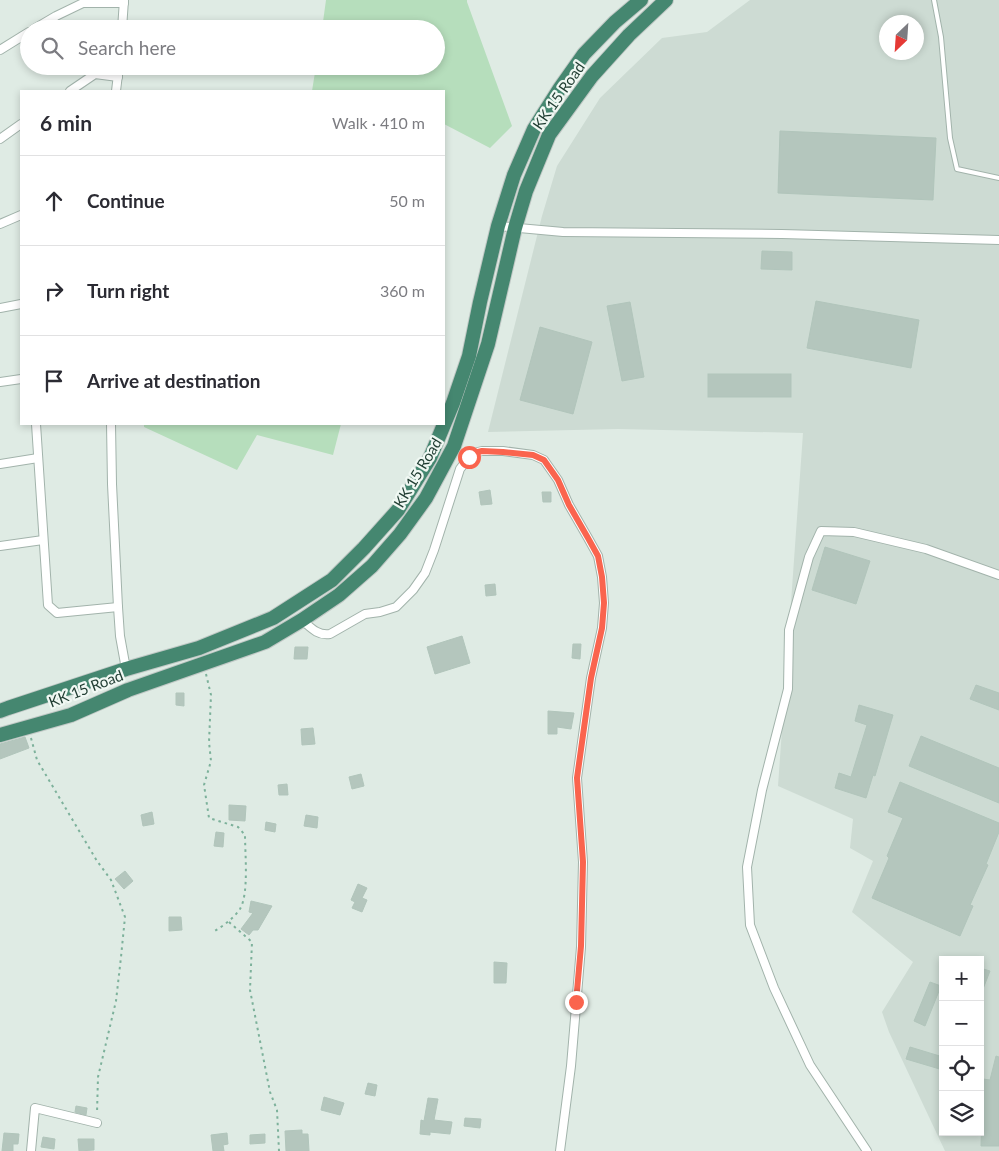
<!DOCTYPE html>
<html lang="en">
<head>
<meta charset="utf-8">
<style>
  :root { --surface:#fff; --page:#f2f2f3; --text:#2b2b33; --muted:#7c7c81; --line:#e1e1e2 }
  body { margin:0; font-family:Lato,sans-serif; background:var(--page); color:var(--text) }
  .controls { position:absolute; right:15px; bottom:15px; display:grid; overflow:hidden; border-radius:0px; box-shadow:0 2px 8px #0003 }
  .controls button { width:45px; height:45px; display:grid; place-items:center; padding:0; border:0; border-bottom:1px solid var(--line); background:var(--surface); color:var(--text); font:25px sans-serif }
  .compass { position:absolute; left:879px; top:15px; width:45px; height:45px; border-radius:50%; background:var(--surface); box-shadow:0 2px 8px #0003; rotate:205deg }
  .stop { position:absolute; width:15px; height:15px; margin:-11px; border:4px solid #fa644e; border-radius:50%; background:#fff }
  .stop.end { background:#fa644e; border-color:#fff; box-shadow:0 1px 5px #0008 }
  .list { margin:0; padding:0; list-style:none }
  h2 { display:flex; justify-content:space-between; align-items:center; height:65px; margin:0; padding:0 20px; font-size:21px }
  h2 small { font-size:16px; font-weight:400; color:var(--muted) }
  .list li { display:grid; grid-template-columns:32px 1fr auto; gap:15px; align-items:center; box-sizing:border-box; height:90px; padding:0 20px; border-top:1px solid var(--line) }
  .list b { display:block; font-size:19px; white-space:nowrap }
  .list em { font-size:16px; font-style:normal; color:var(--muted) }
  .icon { flex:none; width:28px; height:28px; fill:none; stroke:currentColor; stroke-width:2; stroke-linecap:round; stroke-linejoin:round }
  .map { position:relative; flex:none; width:999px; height:1151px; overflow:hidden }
  .search { position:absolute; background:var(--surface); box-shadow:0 2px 8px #0003; left:20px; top:20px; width:425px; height:55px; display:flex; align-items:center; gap:12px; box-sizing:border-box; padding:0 18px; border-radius:28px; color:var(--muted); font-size:19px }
  .panel { position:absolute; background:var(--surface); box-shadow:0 2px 8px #0003; left:20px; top:90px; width:425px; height:335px; border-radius:0px }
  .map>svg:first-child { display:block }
  .built { fill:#cddbd3; fill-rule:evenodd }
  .green { fill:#b6debc }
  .building { fill:#b4c6bd; stroke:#b1c5bb }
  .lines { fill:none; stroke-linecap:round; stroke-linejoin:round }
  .service-casing { stroke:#a2b3ab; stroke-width:6 }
  .minor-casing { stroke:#a2b3ab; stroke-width:10 }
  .trunk-casing { stroke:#c0c8c5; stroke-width:16 }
  .path { stroke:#7db19b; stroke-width:2; stroke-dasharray:2.5 4; stroke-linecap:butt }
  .service { stroke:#fff; stroke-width:4 }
  .minor { stroke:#fff; stroke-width:8 }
  .trunk { stroke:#458770; stroke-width:14 }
  .route { stroke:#fa644e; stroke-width:6 }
  .labels { text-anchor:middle; stroke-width:4.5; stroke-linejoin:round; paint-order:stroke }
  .street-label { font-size:15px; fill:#1f3c31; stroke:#f0f8f3 }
</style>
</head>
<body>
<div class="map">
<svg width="999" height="1151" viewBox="0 0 999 1151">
  <rect width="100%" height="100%" fill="#dfebe4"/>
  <path class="built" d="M750 0H999V1151H945L889 1032 882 1012 913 962 852 912 873 861 850 848 853 819 778 786 803 433 618 429 488 432 542 216 557 166 600 98 662 38 707 32ZM886 22H916V52H886ZM943 960H980V1132H943Z"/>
  <g class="green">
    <path d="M326 0H467V2L512 126 490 148 444 124V91H312L316 66H436V29H322Z"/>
    <path d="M144 424H341L333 455 257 435 237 470 144 427Z"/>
  </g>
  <g class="building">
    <path d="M780 131 936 138 933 200 778 193Z"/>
    <path d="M762 251 792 252V270L761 269Z"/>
    <path d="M816 301 919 320 911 368 807 348Z"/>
    <path d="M630 302 644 377 622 381 607 306Z"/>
    <path d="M540 327 592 342 573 414 520 400Z"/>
    <rect x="708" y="374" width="83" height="23"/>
    <path d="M490 490 492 504 481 505 479 492Z"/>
    <path d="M542 492H551V502H543Z"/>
    <path d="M825 547 870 561 856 604 812 590Z"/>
    <path d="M495 584 496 595 486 596 485 585Z"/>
    <path d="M462 636 470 663 435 674 427 647Z"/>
    <path d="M573 644H581L580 659 572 658Z"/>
    <path d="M295 647H308L307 659H294Z"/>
    <path d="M976 685 999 693V710L970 699Z"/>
    <path d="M176 693H184V706L176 705Z"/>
    <path d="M859 705 893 715 875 776 873 775 866 798 835 788 839 773 851 777 867 725 855 721Z"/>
    <path d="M548 711 574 713 571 729 557 727V734H548Z"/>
    <path d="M313 728 315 744 302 745 301 729Z"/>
    <path d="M921 736 999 768V803L909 766Z"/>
    <path d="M25 737 29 748 0 759V744Z"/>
    <path d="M361 774 364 786 352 789 349 777Z"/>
    <path d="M900 782 999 823V832L986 864 988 865 970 905 973 906 960 936 872 898 889 858 887 856 903 818 888 812Z"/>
    <path d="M287 784 288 795H279L278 785Z"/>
    <path d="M229 805 246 806 245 821 229 820Z"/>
    <path d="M152 812 154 824 143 826 141 815Z"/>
    <path d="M306 815 318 817 317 828 304 826Z"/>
    <path d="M266 822 276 824 275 832 265 830Z"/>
    <path d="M216 832 224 833 223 847 214 846Z"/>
    <path d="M125 871 133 881 124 889 115 879Z"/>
    <path d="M358 884 367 888 362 898 367 900 362 912 352 908 355 902 351 900Z"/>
    <path d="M251 901 272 906 258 930H253L249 935 241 929 253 913 249 912Z"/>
    <path d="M169 917H181L182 930 169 931Z"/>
    <path d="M494 962 507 963 506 983H494Z"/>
    <path d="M980 968 990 971 981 994H980Z"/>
    <path d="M930 982 941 986 925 1026 914 1021Z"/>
    <path d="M910 1047 943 1057V1070L906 1059Z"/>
    <path d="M996 1056 999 1057V1146H981L983 1079 990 1080Z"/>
    <path d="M368 1083 377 1085 375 1096 365 1094Z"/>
    <path d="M324 1097 344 1103 340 1115 321 1110Z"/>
    <path d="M428 1098 438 1099 434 1120 452 1122 450 1134 430 1132V1135L420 1134 421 1120 424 1121Z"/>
    <path d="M76 1106 87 1108 86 1115 75 1112Z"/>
    <path d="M465 1118 481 1119 480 1128 464 1126Z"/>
    <path d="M302 1130V1134H308L309 1151H286L285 1131Z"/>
    <path d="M4 1133 19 1134 18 1144H13V1151H2Z"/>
    <path d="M227 1133 228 1144 223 1145 224 1151H213L211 1135Z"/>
    <path d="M265 1134V1143L250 1144V1135Z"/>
    <path d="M43 1137 55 1139 54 1149 41 1147Z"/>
    <path d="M78 1139H94V1150L79 1151Z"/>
  </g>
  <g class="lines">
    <defs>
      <path id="service" d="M934 0 941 37 950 138 957 169 999 178"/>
      <g id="minor">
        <path d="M34 29 56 16 83 3H124"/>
        <path d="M122 29 124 0"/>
        <path d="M0 50 29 32"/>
        <path d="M70 91 95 74 118 77"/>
        <path d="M116 91 119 66"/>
        <path d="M0 139 21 124"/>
        <path d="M0 224 21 215"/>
        <path d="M498 226 563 232 782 234 999 240"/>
        <path d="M0 308 21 304"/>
        <path d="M0 382 21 379"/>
        <path d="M36 424 48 605 57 613 118 607"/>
        <path d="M111 424 112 484 118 607 120 636 126 669"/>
        <path d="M0 464 38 458"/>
        <path d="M0 546 43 540"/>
        <path d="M302 620C311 628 318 636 330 634L365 614 380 612 396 607 413 590 425 573 434 550 460 469 469 457 474 453 482 451H503L533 455 544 460 558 480 569 505 588 538 598 556 602 577 604 603 602 628 591 678 577 778 583 862 581 947 571 1066 560 1151"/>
        <path d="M31 1151 35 1108 97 1123"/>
        <path d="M867 1151 810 1065 774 988 750 925 747 867 762 790 788 689 789 630 809 557 821 531 854 532 926 549 999 575"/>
      </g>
      <g id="trunk">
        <path d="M0 711 8 708 126 669 199 648 273 618 332 580 364 548 398 510 430 458 453 403 469 356 480 302 498 226 514 175 534 129 560 88 584 54 615 22 641 0"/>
        <path d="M0 735 71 715 128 690 265 642 302 620 339 595 372 566 400 534 426 498 454 446 488 344 515 228 526 191 549 135 592 76 629 35 666 0"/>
      </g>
    </defs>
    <use href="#service" class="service-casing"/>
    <use href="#minor" class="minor-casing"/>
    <use href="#trunk" class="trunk-casing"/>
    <g class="path">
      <path d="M206 674 211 695 209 742 211 761 204 785 209 818 238 827 245 835C245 853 249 894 240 909 233 919 223 926 213 932"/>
      <path d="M31 738 37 760 97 861 111 880 125 917 121 957 116 1001 98 1077 97 1113"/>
      <path d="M229 922 252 942 250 990 270 1092 277 1110 279 1151"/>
    </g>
    <use href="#service" class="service"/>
    <use href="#minor" class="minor"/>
    <use href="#trunk" class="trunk"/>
  </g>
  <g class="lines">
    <path class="route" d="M469 457 474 453 482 451 503 452 533 455 544 460 558 480 569 505 588 538 598 556 602 577 604 603 602 628 591 678 577 778 583 862 581 946 576 1002"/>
  </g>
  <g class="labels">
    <g class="street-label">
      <text transform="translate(559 96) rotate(-55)" y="5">KK 15 Road</text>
      <text transform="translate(418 473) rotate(-59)" y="5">KK 15 Road</text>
      <text transform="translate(86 689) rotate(-21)" y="5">KK 15 Road</text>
    </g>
  </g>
</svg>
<div class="controls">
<button>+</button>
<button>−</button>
<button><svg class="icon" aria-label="locate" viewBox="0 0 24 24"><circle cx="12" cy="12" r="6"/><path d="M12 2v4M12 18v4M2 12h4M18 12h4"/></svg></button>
<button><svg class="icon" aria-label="layers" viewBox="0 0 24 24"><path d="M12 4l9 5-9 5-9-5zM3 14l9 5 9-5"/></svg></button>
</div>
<svg class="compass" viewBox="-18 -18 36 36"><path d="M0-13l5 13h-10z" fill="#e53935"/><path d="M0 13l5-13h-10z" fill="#7c7c81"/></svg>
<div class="stop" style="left:469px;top:457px"></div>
<div class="stop end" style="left:576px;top:1002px"></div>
<div class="search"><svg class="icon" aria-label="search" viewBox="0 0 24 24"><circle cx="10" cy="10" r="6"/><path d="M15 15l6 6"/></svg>Search here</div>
<section class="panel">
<h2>6 min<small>Walk · 410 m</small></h2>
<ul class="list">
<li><svg class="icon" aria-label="ahead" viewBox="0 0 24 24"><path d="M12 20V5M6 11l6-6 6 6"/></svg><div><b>Continue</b></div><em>50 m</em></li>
<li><svg class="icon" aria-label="right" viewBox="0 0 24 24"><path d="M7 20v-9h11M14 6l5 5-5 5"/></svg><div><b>Turn right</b></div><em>360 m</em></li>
<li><svg class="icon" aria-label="arrive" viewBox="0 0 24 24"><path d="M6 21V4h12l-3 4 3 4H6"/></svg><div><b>Arrive at destination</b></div></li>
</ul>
</section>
</div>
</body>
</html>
